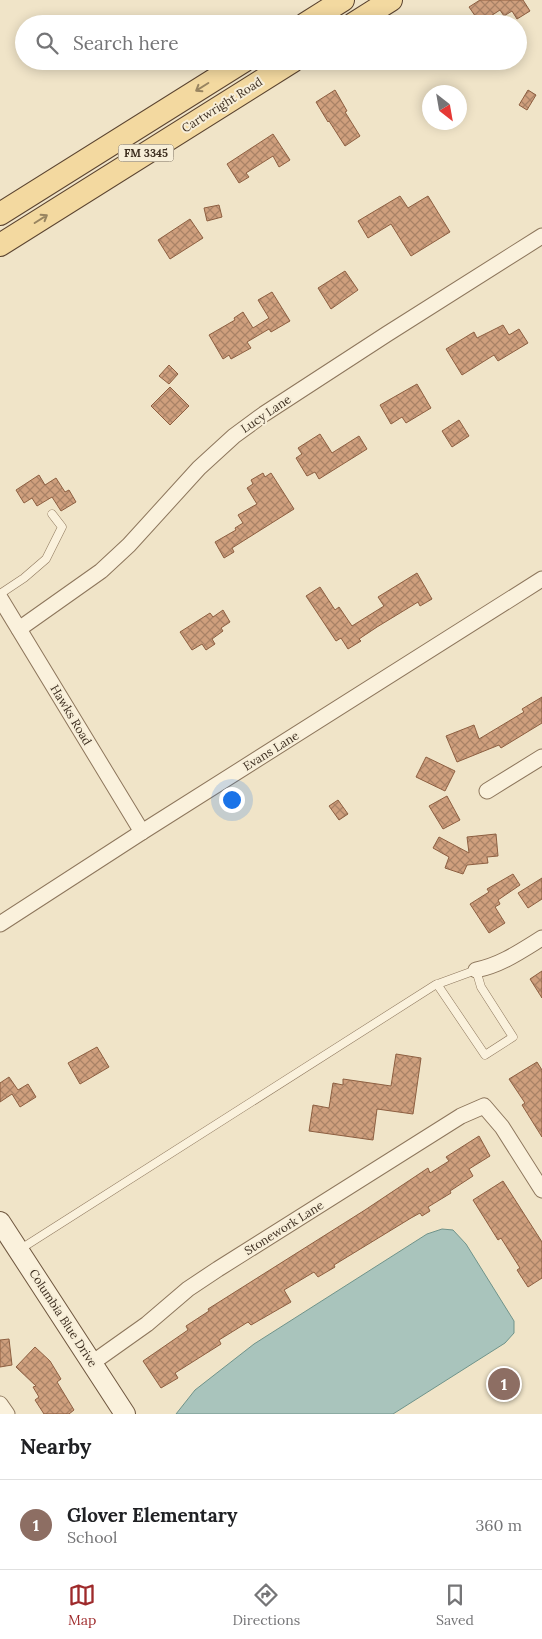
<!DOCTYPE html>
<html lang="en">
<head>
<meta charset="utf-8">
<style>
  :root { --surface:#fff; --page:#f2f2f2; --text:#202124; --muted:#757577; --line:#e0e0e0; --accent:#9e2a2b }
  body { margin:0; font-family:Lora,serif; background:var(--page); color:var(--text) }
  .compass { position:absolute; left:422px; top:85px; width:45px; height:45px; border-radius:50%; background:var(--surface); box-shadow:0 2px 12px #0003; rotate:149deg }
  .you { position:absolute; left:231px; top:799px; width:18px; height:18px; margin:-12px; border:4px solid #fff; border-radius:50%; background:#1a73e8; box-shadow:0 0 0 8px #1a73e833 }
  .badge { display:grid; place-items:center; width:32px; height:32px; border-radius:50%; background:var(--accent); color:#fff; font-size:16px; font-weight:700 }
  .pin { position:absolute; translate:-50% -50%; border:2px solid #fff; box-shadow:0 1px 5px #0006 }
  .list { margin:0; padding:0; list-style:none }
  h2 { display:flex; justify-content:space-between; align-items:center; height:65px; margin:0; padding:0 20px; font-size:21px }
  h2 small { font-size:16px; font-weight:400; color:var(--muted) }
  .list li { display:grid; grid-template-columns:32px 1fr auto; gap:15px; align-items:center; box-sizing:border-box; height:90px; padding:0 20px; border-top:1px solid var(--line) }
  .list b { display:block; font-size:19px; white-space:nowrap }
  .list p { margin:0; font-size:16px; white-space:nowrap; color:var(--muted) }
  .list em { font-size:16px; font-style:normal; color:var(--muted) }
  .icon { flex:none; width:28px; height:28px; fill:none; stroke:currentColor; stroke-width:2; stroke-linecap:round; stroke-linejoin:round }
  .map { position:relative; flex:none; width:542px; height:1414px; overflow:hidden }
  .search { position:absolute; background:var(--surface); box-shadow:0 2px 12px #0003; left:15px; right:15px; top:15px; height:55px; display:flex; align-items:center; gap:12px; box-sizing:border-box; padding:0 18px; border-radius:28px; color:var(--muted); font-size:19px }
  .sheet { height:155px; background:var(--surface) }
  nav { display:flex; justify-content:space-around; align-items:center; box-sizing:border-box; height:70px; border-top:1px solid var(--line); background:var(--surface); font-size:14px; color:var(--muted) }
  nav a { display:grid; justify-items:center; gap:2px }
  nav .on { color:var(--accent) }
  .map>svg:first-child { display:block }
  .water { fill:#a9c4bc; stroke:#6f938a }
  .building { fill:url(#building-cross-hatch); stroke:#8d5f41 }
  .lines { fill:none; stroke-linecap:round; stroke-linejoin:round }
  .lane-casing { stroke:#8d765c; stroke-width:9 }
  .street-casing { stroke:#8d765c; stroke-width:17 }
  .secondary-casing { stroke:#6f573f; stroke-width:22 }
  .primary-casing { stroke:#5b4430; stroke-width:24 }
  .lane { stroke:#faf1dc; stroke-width:8 }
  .street { stroke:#faf1dc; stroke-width:15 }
  .secondary { stroke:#faf1dc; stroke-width:20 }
  .primary { stroke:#f3d9a0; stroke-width:22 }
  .oneway { stroke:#988460 }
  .labels { text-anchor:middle; stroke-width:4; stroke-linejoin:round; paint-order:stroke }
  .shield { fill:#f7eed8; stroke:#756857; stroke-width:1 }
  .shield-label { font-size:11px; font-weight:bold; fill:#3d2e20 }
  .street-label { font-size:12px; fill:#3d2e20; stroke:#f7eed8 }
</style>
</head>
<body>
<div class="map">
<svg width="542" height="1414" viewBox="0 0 542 1414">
  <defs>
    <pattern id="building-cross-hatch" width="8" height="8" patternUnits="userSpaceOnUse" patternTransform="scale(1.25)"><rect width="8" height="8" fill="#cf9f7d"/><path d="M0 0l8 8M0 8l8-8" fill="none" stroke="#a98266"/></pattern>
  </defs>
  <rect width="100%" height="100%" fill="#f0e4c8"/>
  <path class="water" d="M442 1229 453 1230 466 1244 514 1321V1333L505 1343 393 1414H176L195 1390 254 1344 427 1234Z"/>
  <g class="building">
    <path d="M480 0H523L530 11 517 19 512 11 504 16 500 10 480 23 469 7Z"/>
    <path d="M335 90 347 111 345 112 360 136 345 146 329 121 328 122 316 102Z"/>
    <path d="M528 90 536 95 527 110 519 105Z"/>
    <path d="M273 134 290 160 279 167 273 156 246 173 249 177 239 183 227 164Z"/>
    <path d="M400 196 408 208 428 196 450 232 411 256 391 224 368 238 358 221Z"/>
    <path d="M219 205 222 217 207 221 204 208Z"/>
    <path d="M190 219 203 238 170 259 158 240Z"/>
    <path d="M345 271 358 290 331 309 318 288Z"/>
    <path d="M272 292 290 321 271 332 269 329 247 342 251 348 231 359 229 355 223 359 209 335 235 320 234 318 243 312 253 328 269 318 258 300Z"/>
    <path d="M503 325 509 335 519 329 528 343 498 361 494 355 462 375 446 349 474 332 477 338Z"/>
    <path d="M169 365 178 374 169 384 159 376Z"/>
    <path d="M417 384 431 408 406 423 402 417 391 424 380 405Z"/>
    <path d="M170 387 189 406 170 425 151 406Z"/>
    <path d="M459 420 469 436 452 447 442 431Z"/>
    <path d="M320 434 332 453 359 436 367 449 319 479 315 472 307 476 296 458 302 454 298 448Z"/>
    <path d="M263 473 265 477 271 473 294 509 232 548 234 552 224 558 215 542 236 530 235 528 243 523 238 515 257 504 247 488 253 484 251 480Z"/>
    <path d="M39 475 45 485 56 478 65 492 69 490 76 502 61 511 52 497 37 506 32 498 24 503 16 490Z"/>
    <path d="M417 573 432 599 420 606 418 602 377 627 359 639 361 641 348 649 341 638 336 641 306 596 320 587 335 610 339 607 352 626 384 606 378 597Z"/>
    <path d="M223 610 230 622 221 628 223 631 212 639 215 644 206 650 202 644 192 650 180 632 210 613 213 617Z"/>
    <path d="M542 697V723L501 748 499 745 457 762 446 736 474 725 479 739 524 712 522 709Z"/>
    <path d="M426 757 455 771 445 791 416 777Z"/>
    <path d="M447 796 460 820 443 829 429 806Z"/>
    <path d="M338 800 348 814 339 820 329 806Z"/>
    <path d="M496 834 498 856 487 857 488 863 467 865 463 874 445 868 449 857 433 848 439 837 469 853 467 837Z"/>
    <path d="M513 874 520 885 498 900 500 904 495 907 505 923 489 933 470 904 489 892 487 889Z"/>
    <path d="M542 878V899L528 908 518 893Z"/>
    <path d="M542 971V998L530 979Z"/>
    <path d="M97 1047 109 1067 80 1084 68 1063Z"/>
    <path d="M396 1054 421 1058 413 1114 377 1109 373 1140 309 1131 313 1105 329 1108 333 1083 343 1085V1079L391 1086Z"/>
    <path d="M537 1062 542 1070V1137L522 1105 525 1103 509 1079Z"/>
    <path d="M9 1077 18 1090 28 1084 36 1097 20 1107 12 1094 0 1102V1083Z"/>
    <path d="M479 1136 490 1156 469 1169 473 1176 450 1191 451 1193 428 1207 430 1211 422 1216 420 1213 411 1218 334 1265 335 1267 318 1277 314 1272 284 1290 291 1302 251 1325 248 1322 219 1340 221 1344 175 1373 178 1378 161 1388 143 1361 188 1330 186 1326 209 1311 208 1309 365 1210 428 1168 430 1173 449 1161 446 1157Z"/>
    <path d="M503 1181 542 1242V1278L528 1287 517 1270 520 1268 501 1238 498 1240 473 1200Z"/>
    <path d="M9 1339 12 1365 0 1367V1340Z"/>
    <path d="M35 1347 50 1361 61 1379 57 1382 74 1410 69 1414H44L35 1400 39 1397 33 1387 36 1386 16 1367Z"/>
  </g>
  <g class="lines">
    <defs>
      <g id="lane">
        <path d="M0 594 24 578 46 559 62 527 52 514"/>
        <path d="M19 1250 435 985 476 970 481 987 513 1037 485 1055 437 984"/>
      </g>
      <g id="street">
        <path d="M0 598 142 832"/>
        <path d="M19 629 101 571 129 545 199 468 234 436 264 414 387 334 542 236"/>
        <path d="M487 791 542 757"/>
        <path d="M0 924 142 832 542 579"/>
        <path d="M476 970C501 965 521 951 542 938"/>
        <path d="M92 1363 147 1324 188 1289 218 1269 461 1116 484 1106 502 1127 542 1190"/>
        <path d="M0 1404 7 1414"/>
      </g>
      <path id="secondary" d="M0 1222 125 1414"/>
      <g id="primary">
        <path d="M305 24 343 0"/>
        <path d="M353 24 391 0"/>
        <path d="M0 214 244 61"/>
        <path d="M0 245 293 61"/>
      </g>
    </defs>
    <use href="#lane" class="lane-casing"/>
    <use href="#street" class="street-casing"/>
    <use href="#secondary" class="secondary-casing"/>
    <use href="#primary" class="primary-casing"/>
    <use href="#lane" class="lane"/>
    <use href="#street" class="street"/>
    <use href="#secondary" class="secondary"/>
    <use href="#primary" class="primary"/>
  </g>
  <defs><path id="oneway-shaft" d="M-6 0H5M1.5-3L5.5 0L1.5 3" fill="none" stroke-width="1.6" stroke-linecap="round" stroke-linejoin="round" transform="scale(1.25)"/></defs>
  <g class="oneway">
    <use href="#oneway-shaft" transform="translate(202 87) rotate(148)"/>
    <use href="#oneway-shaft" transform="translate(41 219) rotate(-32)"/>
  </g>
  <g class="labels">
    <rect class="shield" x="118.5" y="144.5" width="55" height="17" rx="4"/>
    <g class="shield-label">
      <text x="146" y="157">FM 3345</text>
    </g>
    <g class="street-label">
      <text transform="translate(222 105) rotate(-32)" y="4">Cartwright Road</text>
      <text transform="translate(266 414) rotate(-34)" y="4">Lucy Lane</text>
      <text transform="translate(71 715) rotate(59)" y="4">Hawks Road</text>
      <text transform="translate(271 751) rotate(-32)" y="4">Evans Lane</text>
      <text transform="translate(284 1228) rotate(-32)" y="4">Stonework Lane</text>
      <text transform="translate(63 1318) rotate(57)" y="4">Columbia Blue Drive</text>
    </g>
  </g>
</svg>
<svg class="compass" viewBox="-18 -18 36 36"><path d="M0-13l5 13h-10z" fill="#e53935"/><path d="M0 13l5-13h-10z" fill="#757577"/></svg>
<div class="you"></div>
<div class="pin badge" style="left:504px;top:1384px;background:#8d6e63">1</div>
<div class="search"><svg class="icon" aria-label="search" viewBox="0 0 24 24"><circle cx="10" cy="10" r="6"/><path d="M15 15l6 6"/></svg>Search here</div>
</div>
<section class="sheet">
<h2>Nearby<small></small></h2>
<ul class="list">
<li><span class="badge" style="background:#8d6e63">1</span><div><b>Glover Elementary</b><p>School</p></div><em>360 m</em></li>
</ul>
</section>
<nav>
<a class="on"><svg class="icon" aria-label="map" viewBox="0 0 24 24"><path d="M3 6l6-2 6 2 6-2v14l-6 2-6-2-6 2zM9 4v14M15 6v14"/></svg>Map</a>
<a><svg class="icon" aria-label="directions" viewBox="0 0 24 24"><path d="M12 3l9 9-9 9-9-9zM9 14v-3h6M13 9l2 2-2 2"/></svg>Directions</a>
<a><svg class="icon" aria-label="saved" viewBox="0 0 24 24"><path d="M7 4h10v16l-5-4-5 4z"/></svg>Saved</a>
</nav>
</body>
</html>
